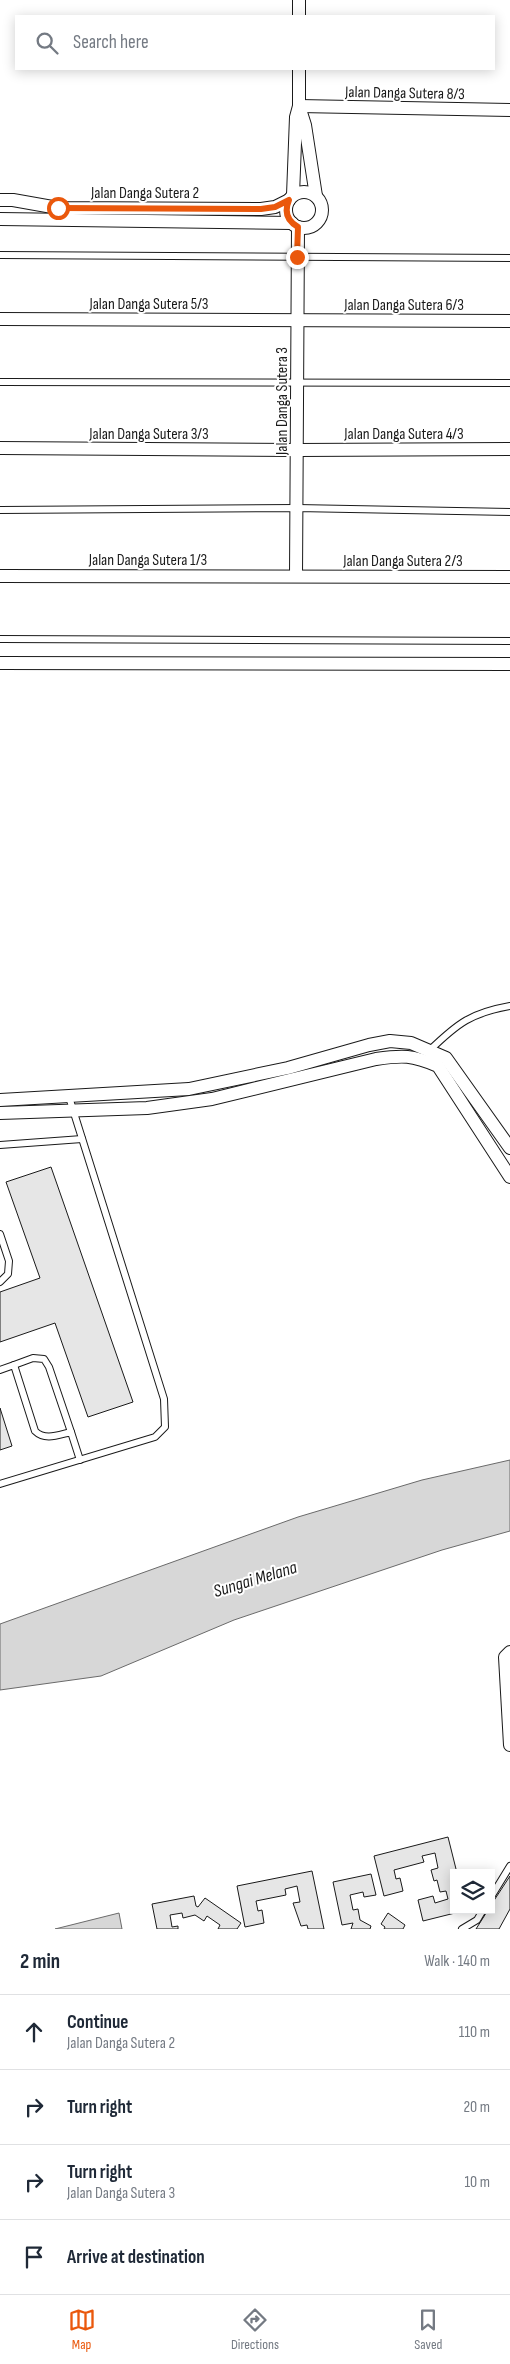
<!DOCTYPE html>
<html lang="en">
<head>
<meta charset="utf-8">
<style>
  :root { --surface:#fff; --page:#f2f2f3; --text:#1f2937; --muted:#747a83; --line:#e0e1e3; --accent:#ea580c }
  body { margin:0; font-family:"Sofia Sans Condensed",sans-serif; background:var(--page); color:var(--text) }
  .controls { position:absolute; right:15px; bottom:15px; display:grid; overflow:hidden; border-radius:0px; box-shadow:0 2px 12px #0003 }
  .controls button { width:45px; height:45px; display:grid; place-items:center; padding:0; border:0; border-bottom:1px solid var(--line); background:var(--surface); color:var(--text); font:25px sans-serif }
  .stop { position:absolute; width:15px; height:15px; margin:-11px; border:4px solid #ea580c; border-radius:50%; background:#fff }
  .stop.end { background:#ea580c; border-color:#fff; box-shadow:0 1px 5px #0008 }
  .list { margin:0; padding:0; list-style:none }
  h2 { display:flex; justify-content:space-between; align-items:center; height:65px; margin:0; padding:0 20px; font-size:21px }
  h2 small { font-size:16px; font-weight:400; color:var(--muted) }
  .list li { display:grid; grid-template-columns:32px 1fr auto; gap:15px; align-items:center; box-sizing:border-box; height:75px; padding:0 20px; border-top:1px solid var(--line) }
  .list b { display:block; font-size:19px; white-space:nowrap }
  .list p { margin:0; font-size:16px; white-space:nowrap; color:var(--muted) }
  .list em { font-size:16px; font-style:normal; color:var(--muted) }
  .icon { flex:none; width:28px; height:28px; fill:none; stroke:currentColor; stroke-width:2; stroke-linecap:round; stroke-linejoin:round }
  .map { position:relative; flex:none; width:510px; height:1929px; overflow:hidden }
  .search { position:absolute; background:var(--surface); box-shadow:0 2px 12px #0003; left:15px; right:15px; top:15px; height:55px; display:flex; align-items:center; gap:12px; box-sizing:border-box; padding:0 18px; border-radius:0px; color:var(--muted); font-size:19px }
  .sheet { height:365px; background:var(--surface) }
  nav { display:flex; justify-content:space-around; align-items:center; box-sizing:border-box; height:70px; border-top:1px solid var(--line); background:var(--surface); font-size:14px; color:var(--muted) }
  nav a { display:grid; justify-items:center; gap:2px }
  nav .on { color:var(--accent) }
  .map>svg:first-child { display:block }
  .water { fill:#d7d7d7; stroke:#6a6a6a }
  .building { fill:#e6e6e6; stroke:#1a1a1a }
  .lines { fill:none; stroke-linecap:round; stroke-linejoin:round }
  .service-casing { stroke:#1a1a1a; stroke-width:8 }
  .minor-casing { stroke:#1a1a1a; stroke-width:14 }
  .service { stroke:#fff; stroke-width:6 }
  .minor { stroke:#fff; stroke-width:12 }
  .route { stroke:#ea580c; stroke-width:6 }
  .labels { text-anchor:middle; stroke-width:4; stroke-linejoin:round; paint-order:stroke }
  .street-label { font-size:16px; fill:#1a1a1a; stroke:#fff }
  .water-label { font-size:18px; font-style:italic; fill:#1a1a1a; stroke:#fff }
</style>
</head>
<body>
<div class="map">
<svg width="510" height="1929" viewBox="0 0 510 1929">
  <rect width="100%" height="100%" fill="#fff"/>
  <g class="water">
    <path d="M510 1460V1531L442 1550 234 1620 101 1676 0 1690V1624L298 1517 422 1480Z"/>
    <path d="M119 1913 122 1929H55Z"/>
  </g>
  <g class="building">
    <path d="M51 1167 133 1402 88 1417 55 1323 0 1342V1292L40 1278 6 1182Z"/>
    <path d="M0 1408 12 1446 0 1450Z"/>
    <path d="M448 1837 457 1873H454V1910H467L423 1921 418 1900 433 1896 435 1903 448 1899 446 1891 440 1892 437 1880 434 1881 431 1870 438 1868 435 1853 422 1856 424 1862 394 1870 396 1879 400 1878 403 1891 384 1896 374 1856Z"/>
    <path d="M312 1871 324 1929H308L307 1925 301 1926 293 1903 300 1902 297 1886 285 1889 286 1895 256 1901 258 1911 262 1910 264 1923 245 1927 237 1886Z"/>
    <path d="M371 1874 376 1895 364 1897 363 1892 350 1895 353 1910 358 1909 360 1920 371 1926 370 1929H351L353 1923 342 1925 333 1882Z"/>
    <path d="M510 1876V1909L499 1929H476L488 1910H491V1905Z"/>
    <path d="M194 1896 196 1906 198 1907 205 1898 241 1923 237 1929H218L220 1925 207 1916 204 1921 195 1915 183 1918 182 1913 170 1915 172 1927 178 1926V1929H157L152 1904Z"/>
    <path d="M388 1913 405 1925 403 1929H384L385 1927 381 1924Z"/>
  </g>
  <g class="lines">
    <defs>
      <g id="service">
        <path d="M0 255 510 258"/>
        <path d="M0 382 510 383"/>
        <path d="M0 510 297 508 510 512"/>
        <path d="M0 639 510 641"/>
        <path d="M430 1050C458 1023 471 1013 510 1006"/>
        <path d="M0 1145 82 1139"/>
        <path d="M0 1234 9 1261 8 1274 0 1282"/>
        <path d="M14 1365 33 1358 44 1359 49 1367 71 1432"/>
        <path d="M0 1370 14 1365 35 1431C45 1441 58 1435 71 1432L80 1460"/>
        <path d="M0 1484 155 1437 165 1427 164 1399 69 1097"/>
        <path d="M491 1897 510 1866"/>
        <path d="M462 1929 477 1920 483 1910"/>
      </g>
      <g id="minor">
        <path d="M299 0V16"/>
        <path d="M299 69V106L305 125 316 196"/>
        <path d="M299 106 510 110"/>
        <circle cx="304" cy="210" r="18"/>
        <path d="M293 195 296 117 299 106"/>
        <path d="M0 200H13L58 208 261 209 275 207 289 200"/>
        <path d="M0 219 292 223"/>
        <path d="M0 319 510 321"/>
        <path d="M0 448 298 450 510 449"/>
        <path d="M0 576 510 577"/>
        <path d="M296 576 298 227"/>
        <path d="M0 663 510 664"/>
        <path d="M0 1100 189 1089 288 1068 369 1045 390 1041 411 1043 446 1058 510 1148"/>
        <path d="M0 1113 147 1108 212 1099 376 1059C403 1055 412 1055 438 1066L510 1177"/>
        <path d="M510 1652 505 1657 510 1745"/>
      </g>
    </defs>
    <use href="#service" class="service-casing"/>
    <use href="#minor" class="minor-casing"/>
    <use href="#service" class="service"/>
    <use href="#minor" class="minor"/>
  </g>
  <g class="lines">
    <path class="route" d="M58 208 261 209 275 207 289 200C284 212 287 221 298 227L297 257"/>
  </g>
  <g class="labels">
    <g class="street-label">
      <text transform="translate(405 92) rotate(1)" y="6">Jalan Danga Sutera 8/3</text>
      <text x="145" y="198">Jalan Danga Sutera 2</text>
      <text x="149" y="309">Jalan Danga Sutera 5/3</text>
      <text x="404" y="310">Jalan Danga Sutera 6/3</text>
      <text transform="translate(281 401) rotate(-90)" y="6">Jalan Danga Sutera 3</text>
      <text x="149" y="439">Jalan Danga Sutera 3/3</text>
      <text x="404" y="439">Jalan Danga Sutera 4/3</text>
      <text x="148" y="565">Jalan Danga Sutera 1/3</text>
      <text x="403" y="566">Jalan Danga Sutera 2/3</text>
    </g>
    <g class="water-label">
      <text transform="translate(255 1579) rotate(-17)" y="6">Sungai Melana</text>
    </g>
  </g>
</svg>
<div class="controls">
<button><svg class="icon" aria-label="layers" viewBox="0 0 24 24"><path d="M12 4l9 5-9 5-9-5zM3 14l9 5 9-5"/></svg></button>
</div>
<div class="stop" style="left:58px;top:208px"></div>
<div class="stop end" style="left:297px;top:257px"></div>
<div class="search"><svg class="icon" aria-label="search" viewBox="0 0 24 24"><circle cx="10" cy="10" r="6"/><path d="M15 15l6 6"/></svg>Search here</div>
</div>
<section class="sheet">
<h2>2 min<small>Walk · 140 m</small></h2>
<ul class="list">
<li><svg class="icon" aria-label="ahead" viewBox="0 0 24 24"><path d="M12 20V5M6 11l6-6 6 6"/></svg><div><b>Continue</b><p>Jalan Danga Sutera 2</p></div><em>110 m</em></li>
<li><svg class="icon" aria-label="right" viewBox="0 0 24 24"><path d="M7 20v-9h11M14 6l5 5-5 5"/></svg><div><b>Turn right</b></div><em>20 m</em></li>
<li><svg class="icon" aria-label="right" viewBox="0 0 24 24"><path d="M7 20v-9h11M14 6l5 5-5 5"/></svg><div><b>Turn right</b><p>Jalan Danga Sutera 3</p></div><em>10 m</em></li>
<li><svg class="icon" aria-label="arrive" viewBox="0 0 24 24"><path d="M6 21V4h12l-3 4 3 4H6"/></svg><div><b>Arrive at destination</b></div></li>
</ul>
</section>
<nav>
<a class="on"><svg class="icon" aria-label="map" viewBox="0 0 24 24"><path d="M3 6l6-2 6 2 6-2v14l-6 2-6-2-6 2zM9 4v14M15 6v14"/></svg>Map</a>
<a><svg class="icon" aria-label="directions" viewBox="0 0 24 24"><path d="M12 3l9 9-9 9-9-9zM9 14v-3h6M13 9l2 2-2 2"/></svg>Directions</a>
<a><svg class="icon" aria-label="saved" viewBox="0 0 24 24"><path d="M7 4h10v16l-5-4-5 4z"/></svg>Saved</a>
</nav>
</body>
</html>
